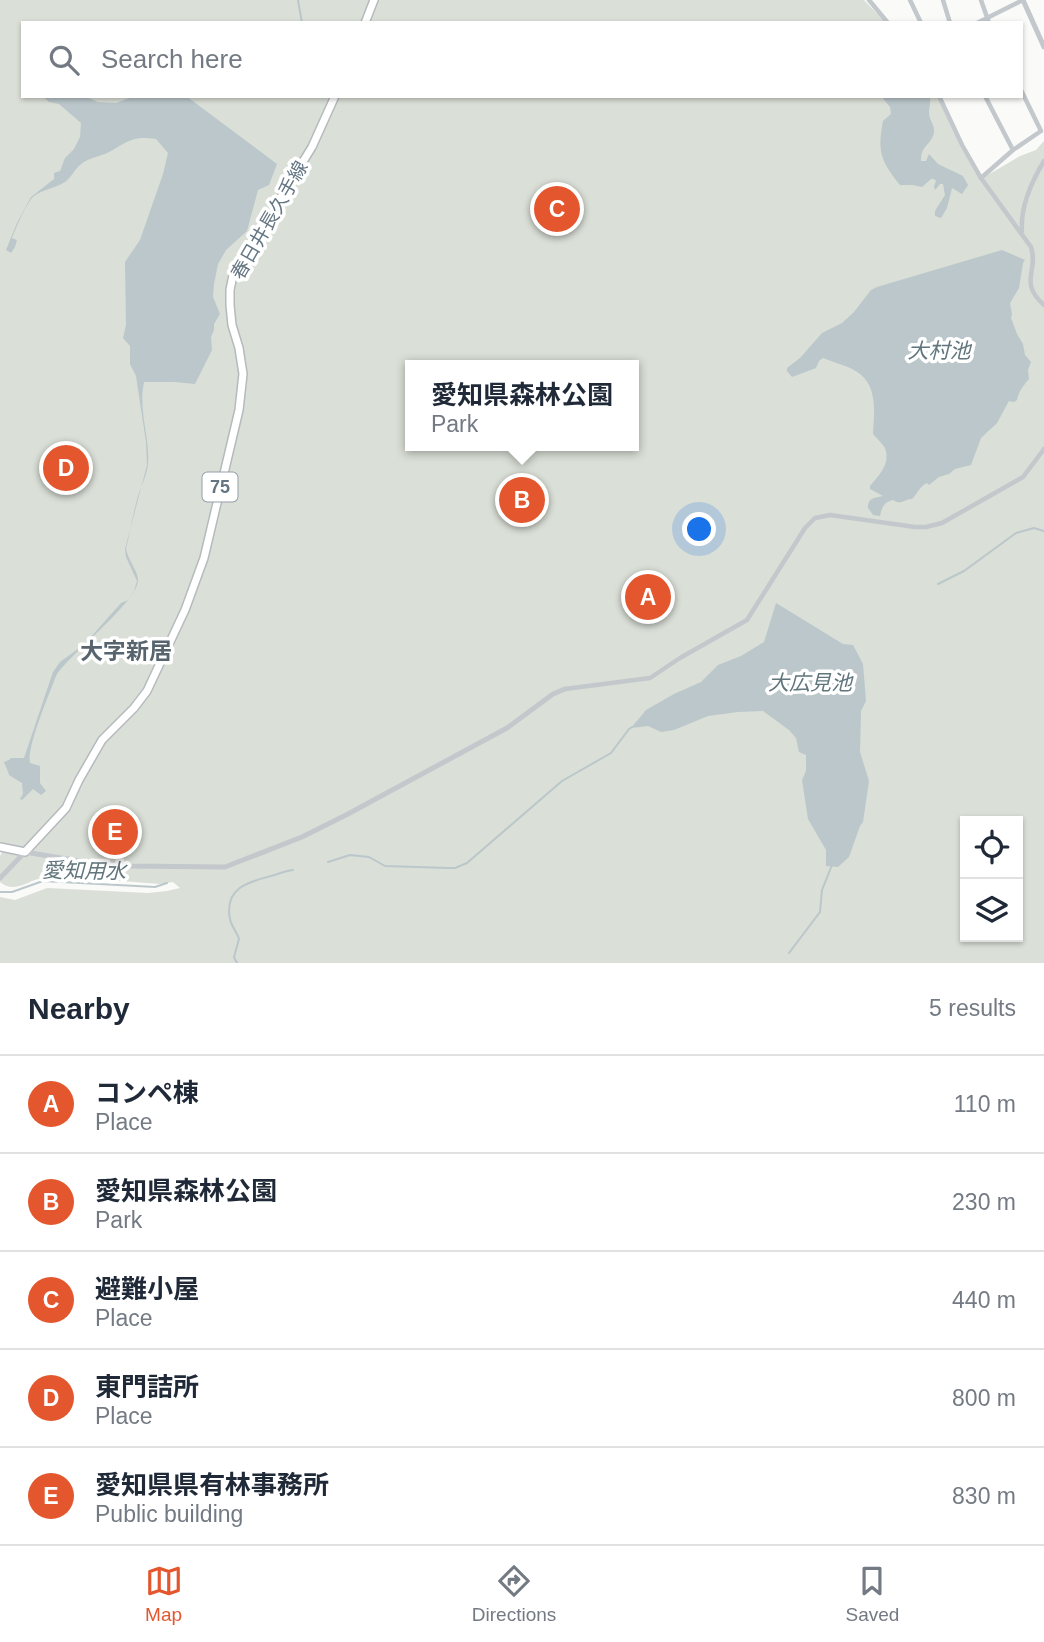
<!DOCTYPE html>
<html lang="en">
<head>
<meta charset="utf-8">
<style>
  :root { --surface:#fff; --page:#f6f6f7; --text:#1f2937; --muted:#747a83; --line:#e0e1e3; --accent:#e4572e }
  body { margin:0; font-family:Arial,"Noto Sans JP",sans-serif; background:var(--page); color:var(--text) }
  .controls { position:absolute; right:21px; bottom:21px; display:grid; overflow:hidden; border-radius:0px; box-shadow:0 2px 5px #0004 }
  .controls button { width:63px; height:63px; display:grid; place-items:center; padding:0; border:0; border-bottom:2px solid var(--line); background:var(--surface); color:var(--text); font:35px sans-serif }
  .you { position:absolute; left:700px; top:530px; width:24px; height:24px; margin:-18px; border:5px solid #fff; border-radius:50%; background:#1a73e8; box-shadow:0 0 0 10px #1a73e833 }
  .badge { display:grid; place-items:center; width:46px; height:46px; border-radius:50%; background:var(--accent); color:#fff; font-size:23px; font-weight:700 }
  .pin { position:absolute; translate:-50% -50%; border:4px solid #fff; box-shadow:0 2px 7px #0006 }
  .popup { position:absolute; left:405px; top:360px; width:234px; height:91px; box-sizing:border-box; display:grid; place-content:center; border-radius:0px; background:var(--surface); filter:drop-shadow(0 2px 5px #0005); font-size:23px; white-space:nowrap; color:var(--muted) }
  .popup b { font-size:26px; color:var(--text) }
  .popup::after { content:''; position:absolute; left:50%; top:100%; margin-left:-14px; border:14px solid transparent; border-top-color:var(--surface) }
  .list { margin:0; padding:0; list-style:none }
  h2 { display:flex; justify-content:space-between; align-items:center; height:91px; margin:0; padding:0 28px; font-size:30px }
  h2 small { font-size:23px; font-weight:400; color:var(--muted) }
  .list li { display:grid; grid-template-columns:46px 1fr auto; gap:21px; align-items:center; box-sizing:border-box; height:98px; padding:0 28px; border-top:2px solid var(--line) }
  .list b { display:block; font-size:26px; white-space:nowrap }
  .list p { margin:0; font-size:23px; white-space:nowrap; color:var(--muted) }
  .list em { font-size:23px; font-style:normal; color:var(--muted) }
  .icon { flex:none; width:38px; height:38px; fill:none; stroke:currentColor; stroke-width:2; stroke-linecap:round; stroke-linejoin:round }
  .map { position:relative; flex:none; width:1044px; height:963px; overflow:hidden }
  .search { position:absolute; background:var(--surface); box-shadow:0 2px 5px #0004; left:21px; right:21px; top:21px; height:77px; display:flex; align-items:center; gap:18px; box-sizing:border-box; padding:0 24px; border-radius:0px; color:var(--muted); font-size:26px }
  .sheet { height:581px; background:var(--surface) }
  nav { display:flex; justify-content:space-around; align-items:center; box-sizing:border-box; height:98px; border-top:2px solid var(--line); background:var(--surface); font-size:19px; color:var(--muted) }
  nav a { display:grid; justify-items:center; gap:4px }
  nav .on { color:var(--accent) }
  .map>svg:first-child { display:block }
  .green { fill:#dadfd7; fill-rule:evenodd }
  .water { fill:#bbc7cb }
  .lines { fill:none; stroke-linecap:round; stroke-linejoin:round }
  .stream { stroke:#bbc7cb; stroke-width:2 }
  .primary-casing { stroke:#b5babe; stroke-width:10 }
  .minor { stroke:#c3c8cc; stroke-width:4.5 }
  .tertiary { stroke:#c3c8cc; stroke-width:5 }
  .primary { stroke:#fff; stroke-width:7 }
  .labels { text-anchor:middle; stroke-width:7; stroke-linejoin:round; paint-order:stroke }
  .shield { fill:#fff; stroke:#939fa8; stroke-width:2 }
  .shield-label { font-size:18px; font-weight:bold; fill:#657683 }
  .street-label { font-size:19px; fill:#657683; stroke:#fff }
  .water-label { font-size:21px; font-style:italic; fill:#60757c; stroke:#fff }
  .quarter-label { font-size:23px; font-weight:bold; fill:#57646e; stroke:#fff }
</style>
</head>
<body>
<div class="map">
<svg width="1044" height="963" viewBox="0 0 1044 963">
  <rect width="100%" height="100%" fill="#fafaf8"/>
  <path class="green" d="M0 0H864L886 23H23V96H937L960 146 981 179 1020 156 1036 150 1044 141V963H0V897L15 900 47 888 148 893 167 891 180 888 173 882 160 884 56 876C50 877 44 877 38 879 25 883 13 893 0 882V856L7 844 0 842ZM410 365H634V446H410ZM965 821H1018V937H965Z"/>
  <g class="water">
    <path d="M42 96H84L98 102 116 103 135 96H186L277 164 269 185 258 190 247 231 226 250 218 264 214 284 213 297 220 314 214 324V330L211 337 212 350 195 384 174 382H144C138 411 150 436 148 464 147 475 141 486 138 496 133 513 130 532 126 549 128 560 138 571 138 580 138 602 69 654 56 676 50 692 26 748 30 763L40 766V783L46 791 41 795 33 789 22 800 20 799 23 794 22 783 9 775C8 770 4 763 4 762L9 760 11 758H24L53 672 60 662 78 649 90 638 121 603 128 600 134 591 137 581 126 557 125 549 147 465 146 442 136 376 130 364V346L123 338 126 325 125 262 140 240 163 174 168 153 156 139C130 135 126 144 105 154 96 157 86 159 80 165 74 170 71 178 65 182 55 189 38 190 31 199 23 211 17 225 12 238L17 240 15 247 11 253 6 250 17 223 31 197 54 179V173L60 171 65 158 74 149 80 137 81 123 59 104 49 102Z"/>
    <path d="M881 96H930C931 103 929 107 929 114 930 122 937 128 933 136 928 147 921 146 921 161H926L929 154 938 164 963 176 968 185 962 194 952 188 947 208 941 218 935 216V211L945 195 943 184H940L935 190 934 186 936 181 934 179H931L922 187 912 185H900C881 161 877 152 883 121L891 114 890 107Z"/>
    <path d="M1002 250 1025 260 1023 263 1019 288 1010 303 1012 314 1011 318 1017 334 1023 344 1025 355 1031 362 1028 370 1029 379C1023 386 1019 391 1017 400L1014 402 1009 401 997 423 981 438 971 465 955 469 949 474 939 477 929 485 927 483C919 487 918 493 912 499 905 498 902 506 893 500 884 502 882 507 880 516L873 515 868 508C868 497 875 498 883 496L870 489V486C879 475 891 464 885 448 882 443 877 439 873 434 874 414 878 388 860 374 850 366 835 363 823 358L819 361 816 368 792 377 787 371V368L800 358 822 333 842 323 854 312 871 290 877 287Z"/>
    <path d="M776 603 843 644 853 645 863 664 866 701 861 711 860 752 869 781 863 822 860 826 849 857 838 867 826 866V850L808 819 802 780 806 771V755L799 752 796 738 789 730 763 711 738 712 708 716 674 730 661 732 648 726 631 728 646 710 674 694 701 682 718 665 741 656 764 642Z"/>
  </g>
  <g class="lines">
    <g class="stream">
      <path d="M298 0 302 23"/>
      <path d="M938 584 964 571 1016 533 1034 528 1044 531"/>
      <path d="M328 862 350 855 369 857 385 866 447 868H455L467 863 562 781 611 753 629 729 632 727"/>
      <path d="M0 892H12L43 881 155 887 167 883"/>
      <path d="M789 953 820 912 822 890 832 865"/>
      <path d="M237 963 234 957 239 939C237 932 231 926 230 919 224 888 248 882 271 876 278 874 285 871 293 870"/>
    </g>
    <defs>
      <g id="primary">
        <path d="M365 23 374 0"/>
        <path d="M0 847 25 852 66 808 79 780 102 740 134 708 147 691 185 610 204 558 239 410 243 374 239 348 232 325 230 305V290L233 275 312 147 335 96"/>
      </g>
    </defs>
    <use href="#primary" class="primary-casing"/>
    <g class="minor">
      <path d="M869 0 888 23"/>
      <path d="M910 0 921 23"/>
      <path d="M943 0 950 23"/>
      <path d="M981 0 989 23"/>
      <path d="M977 23 1023 0"/>
      <path d="M939 96 962 145 981 178 1031 247C1039 271 1018 282 1044 305"/>
      <path d="M985 96 1013 150"/>
      <path d="M981 178 1013 150 1041 131 1021 90"/>
      <path d="M1022 231C1020 206 1032 181 1044 161"/>
      <path d="M565 689 650 678 680 658 747 620 805 528 815 518 830 515 915 527H926L942 523 1016 481 1023 477 1044 449"/>
    </g>
    <g class="tertiary">
      <path d="M1023 0 1044 47"/>
      <path d="M0 878 25 852 85 862 127 866 225 867 302 837 346 815 507 728 553 694 565 689"/>
    </g>
    <use href="#primary" class="primary"/>
  </g>
  <g class="labels">
    <rect class="shield" x="202.5" y="472.5" width="35" height="29" rx="5"/>
    <g class="shield-label">
      <text x="220" y="493">75</text>
    </g>
    <g class="street-label">
      <text transform="translate(269 220) rotate(-60)" y="7">春日井長久手線</text>
    </g>
    <g class="water-label">
      <text x="939" y="358">大村池</text>
      <text x="810" y="690">大広見池</text>
      <text transform="translate(84 871) rotate(1)" y="7">愛知用水</text>
    </g>
    <g class="quarter-label">
      <text x="126" y="659">大字新居</text>
    </g>
  </g>
</svg>
<div class="controls">
<button><svg class="icon" aria-label="locate" viewBox="0 0 24 24"><circle cx="12" cy="12" r="6"/><path d="M12 2v4M12 18v4M2 12h4M18 12h4"/></svg></button>
<button><svg class="icon" aria-label="layers" viewBox="0 0 24 24"><path d="M12 4l9 5-9 5-9-5zM3 14l9 5 9-5"/></svg></button>
</div>
<div class="you"></div>
<div class="pin badge" style="left:648px;top:597px">A</div>
<div class="pin badge" style="left:522px;top:500px">B</div>
<div class="popup"><b>愛知県森林公園</b>Park</div>
<div class="pin badge" style="left:557px;top:209px">C</div>
<div class="pin badge" style="left:66px;top:468px">D</div>
<div class="pin badge" style="left:115px;top:832px">E</div>
<div class="search"><svg class="icon" aria-label="search" viewBox="0 0 24 24"><circle cx="10" cy="10" r="6"/><path d="M15 15l6 6"/></svg>Search here</div>
</div>
<section class="sheet">
<h2>Nearby<small>5 results</small></h2>
<ul class="list">
<li><span class="badge">A</span><div><b>コンペ棟</b><p>Place</p></div><em>110 m</em></li>
<li><span class="badge">B</span><div><b>愛知県森林公園</b><p>Park</p></div><em>230 m</em></li>
<li><span class="badge">C</span><div><b>避難小屋</b><p>Place</p></div><em>440 m</em></li>
<li><span class="badge">D</span><div><b>東門詰所</b><p>Place</p></div><em>800 m</em></li>
<li><span class="badge">E</span><div><b>愛知県県有林事務所</b><p>Public building</p></div><em>830 m</em></li>
</ul>
</section>
<nav>
<a class="on"><svg class="icon" aria-label="map" viewBox="0 0 24 24"><path d="M3 6l6-2 6 2 6-2v14l-6 2-6-2-6 2zM9 4v14M15 6v14"/></svg>Map</a>
<a><svg class="icon" aria-label="directions" viewBox="0 0 24 24"><path d="M12 3l9 9-9 9-9-9zM9 14v-3h6M13 9l2 2-2 2"/></svg>Directions</a>
<a><svg class="icon" aria-label="saved" viewBox="0 0 24 24"><path d="M7 4h10v16l-5-4-5 4z"/></svg>Saved</a>
</nav>
</body>
</html>
